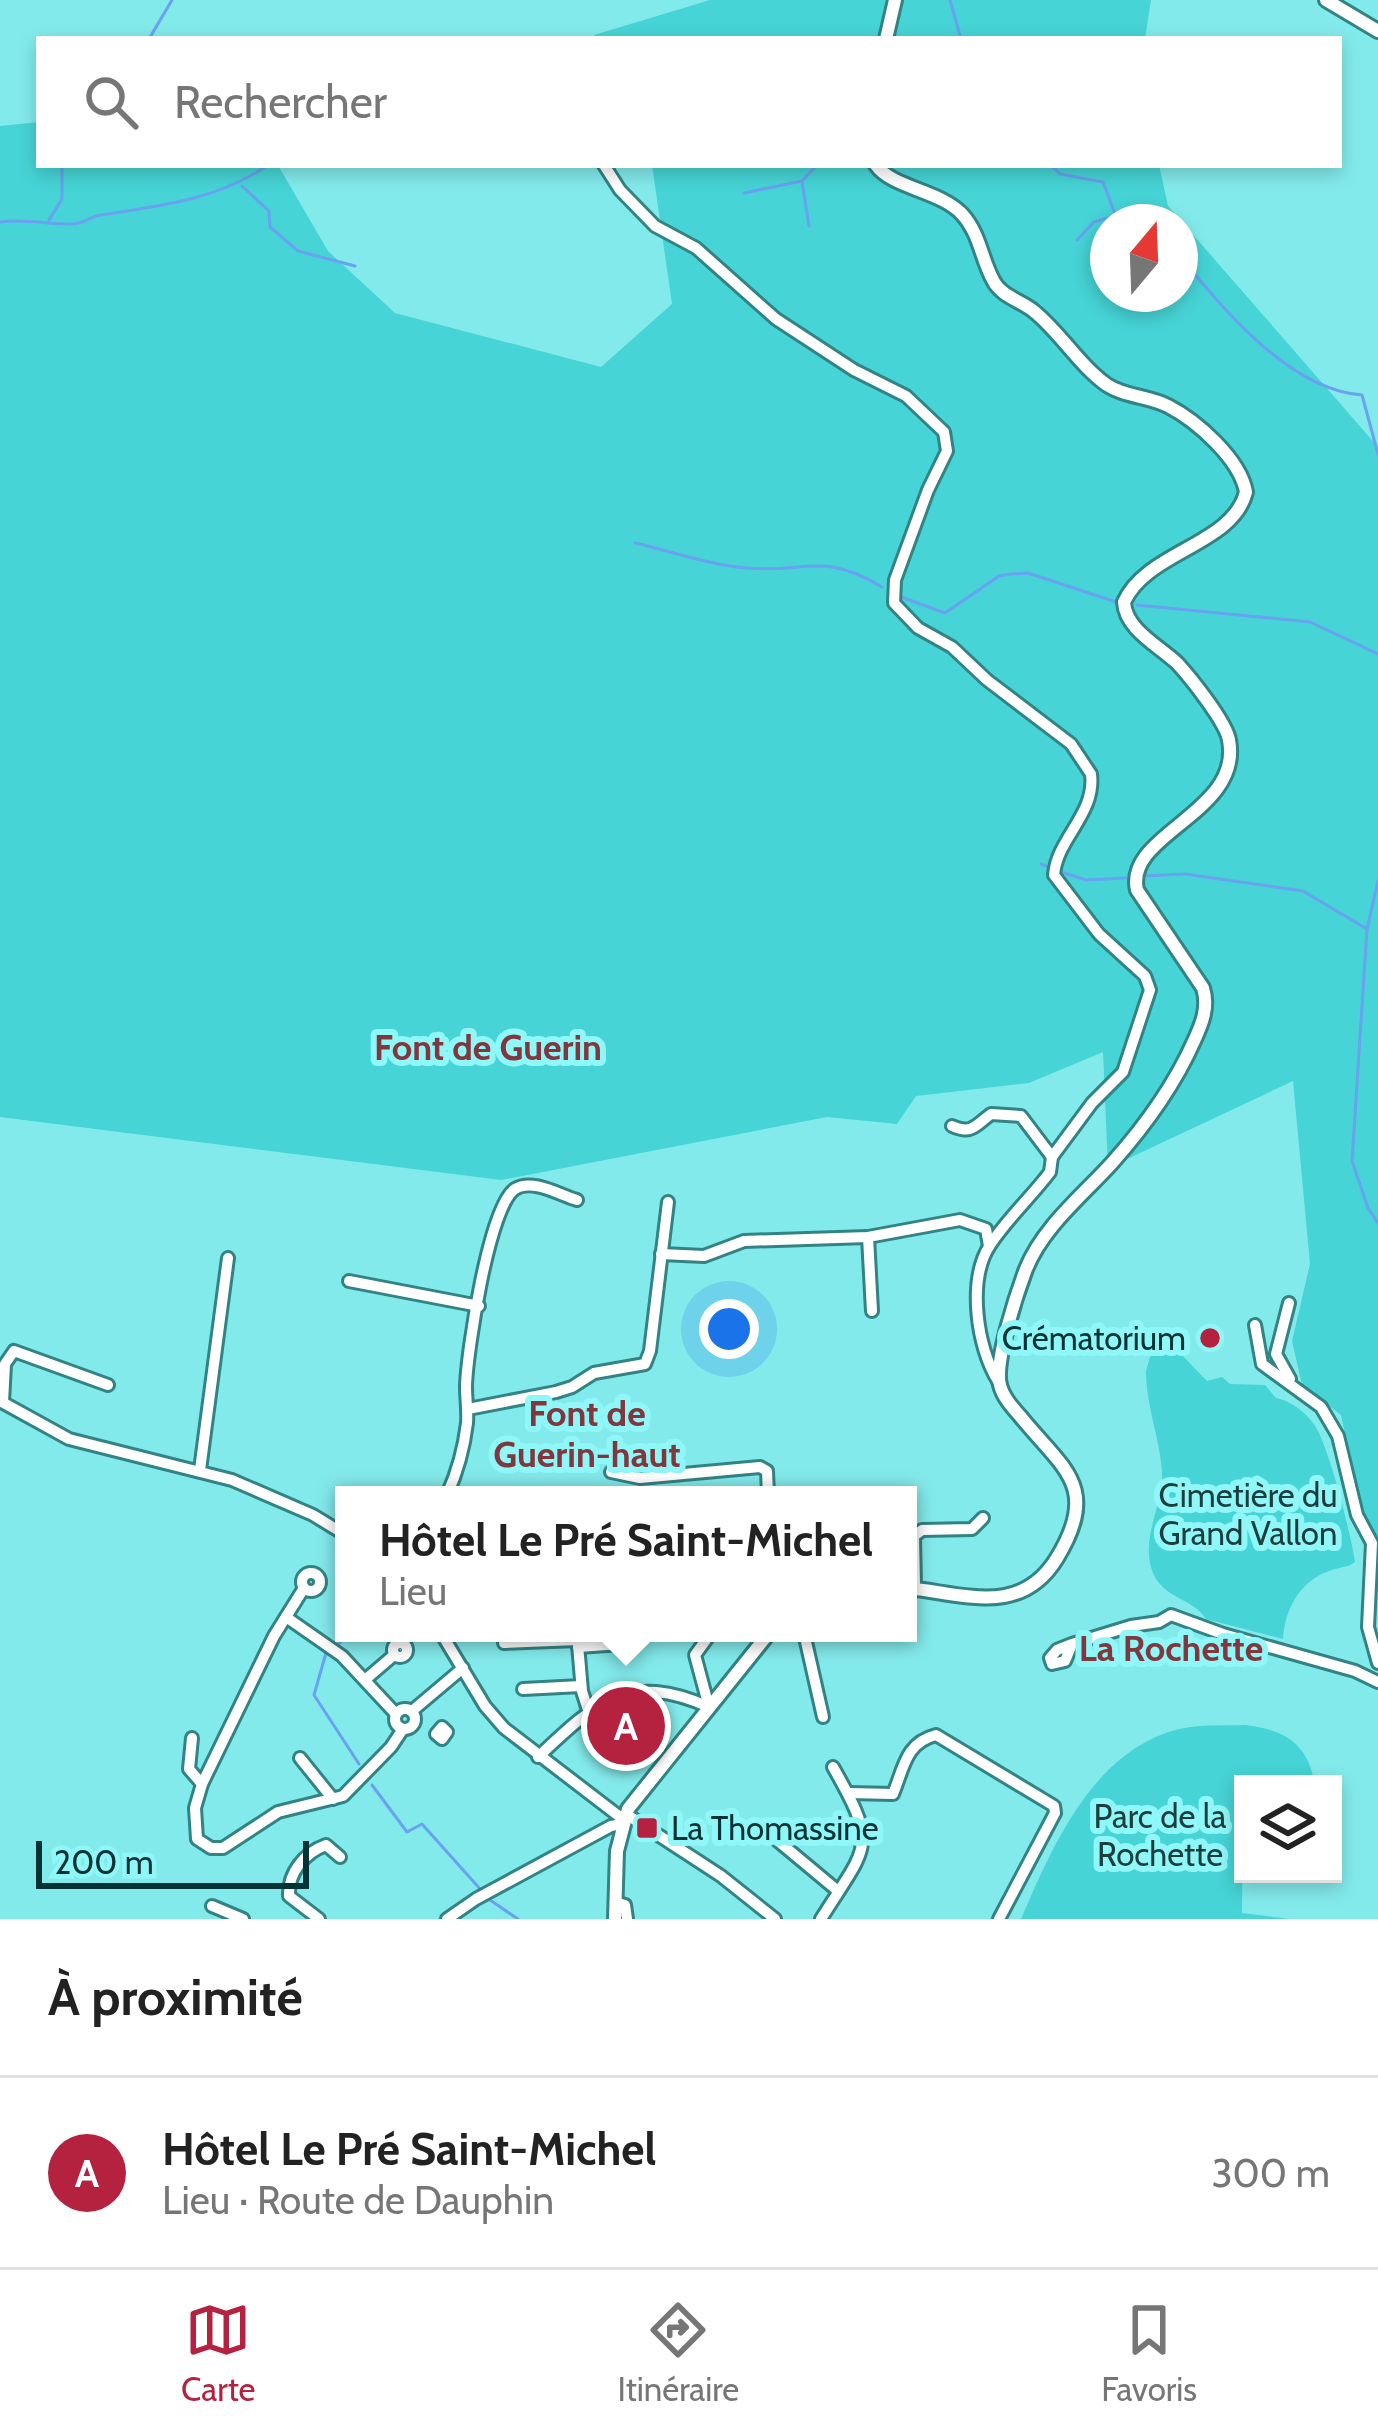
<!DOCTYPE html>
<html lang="fr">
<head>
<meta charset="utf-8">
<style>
  :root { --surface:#fff; --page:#f2f2f2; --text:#222; --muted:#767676; --line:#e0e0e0; --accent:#b42240 }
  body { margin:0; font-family:Cabin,sans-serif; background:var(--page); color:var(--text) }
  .controls { position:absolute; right:36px; bottom:36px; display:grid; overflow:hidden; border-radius:0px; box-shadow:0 6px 18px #0003 }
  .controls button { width:108px; height:108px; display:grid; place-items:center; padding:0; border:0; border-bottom:3px solid var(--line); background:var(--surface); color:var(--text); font:60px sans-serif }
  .compass { position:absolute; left:1090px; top:204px; width:108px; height:108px; border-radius:50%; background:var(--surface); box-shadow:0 6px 18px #0003; rotate:19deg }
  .scale { position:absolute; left:36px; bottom:30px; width:273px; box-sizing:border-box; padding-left:12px; border:6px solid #033334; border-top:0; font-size:33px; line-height:42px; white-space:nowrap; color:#033334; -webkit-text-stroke:9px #90f7f8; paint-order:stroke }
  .you { position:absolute; left:729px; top:1329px; width:42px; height:42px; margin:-30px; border:9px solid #fff; border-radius:50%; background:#1a73e8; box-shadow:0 0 0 18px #1a73e833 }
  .badge { display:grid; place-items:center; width:78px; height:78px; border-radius:50%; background:var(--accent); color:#fff; font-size:39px; font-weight:700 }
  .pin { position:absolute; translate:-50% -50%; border:6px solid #fff; box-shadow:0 3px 12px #0006 }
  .popup { position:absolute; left:335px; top:1486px; width:582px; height:156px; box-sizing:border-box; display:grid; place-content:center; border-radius:0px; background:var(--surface); filter:drop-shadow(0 3px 9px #0005); font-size:39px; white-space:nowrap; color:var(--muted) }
  .popup b { font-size:45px; color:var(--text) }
  .popup::after { content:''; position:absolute; left:50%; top:100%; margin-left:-24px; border:24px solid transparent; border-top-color:var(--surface) }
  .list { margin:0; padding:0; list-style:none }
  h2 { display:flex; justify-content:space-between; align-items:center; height:156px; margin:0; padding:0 48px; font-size:51px }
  h2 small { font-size:39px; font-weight:400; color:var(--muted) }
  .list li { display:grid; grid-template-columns:78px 1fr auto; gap:36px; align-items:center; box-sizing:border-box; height:192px; padding:0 48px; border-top:3px solid var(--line) }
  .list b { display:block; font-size:45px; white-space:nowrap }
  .list p { margin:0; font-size:39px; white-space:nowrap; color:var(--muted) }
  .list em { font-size:39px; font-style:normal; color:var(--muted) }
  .icon { flex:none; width:66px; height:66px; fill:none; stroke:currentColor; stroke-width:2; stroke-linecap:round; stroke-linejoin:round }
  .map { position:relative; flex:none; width:1378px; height:1919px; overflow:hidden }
  .search { position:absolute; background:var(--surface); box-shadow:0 6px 18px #0003; left:36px; right:36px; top:36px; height:132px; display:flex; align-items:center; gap:30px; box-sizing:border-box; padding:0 42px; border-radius:0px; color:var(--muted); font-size:45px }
  .sheet { height:348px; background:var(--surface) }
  nav { display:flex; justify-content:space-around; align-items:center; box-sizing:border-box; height:168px; border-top:3px solid var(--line); background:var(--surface); font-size:33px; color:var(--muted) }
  nav a { display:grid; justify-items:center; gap:6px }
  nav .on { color:var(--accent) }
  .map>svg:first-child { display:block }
  .green { fill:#46d4d6; fill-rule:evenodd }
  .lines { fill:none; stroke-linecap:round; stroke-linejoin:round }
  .stream { stroke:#68a2f0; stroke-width:3 }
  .minor-casing { stroke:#328384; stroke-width:16 }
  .tertiary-casing { stroke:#328384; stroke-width:18 }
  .minor { stroke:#fff; stroke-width:10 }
  .tertiary { stroke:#fff; stroke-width:12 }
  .poi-dot { fill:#b42240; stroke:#90f7f8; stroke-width:4.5 }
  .labels { text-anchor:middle; stroke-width:12; stroke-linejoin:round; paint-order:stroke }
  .poi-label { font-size:33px; fill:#033334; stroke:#90f7f8; text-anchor:end }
  .park-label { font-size:33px; fill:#1d3e3e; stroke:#90f7f8 }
  .neighbourhood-label { font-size:36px; font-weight:bold; fill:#80383f; stroke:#90f7f8 }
</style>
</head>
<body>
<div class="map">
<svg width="1378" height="1919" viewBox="0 0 1378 1919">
  <rect width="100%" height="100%" fill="#83eaeb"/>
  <g class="green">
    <path d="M710 0H1151L1145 39H597L594 35Z"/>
    <path d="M39 122V165L279 167 328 251 395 313 601 367 672 304 652 165H1159L1168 206 1378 447V1540L1362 1516 1341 1415 1302 1385 1292 1341 1310 1264 1293 1081 1108 1168 1103 1052 1029 1083 916 1096 897 1124 827 1117 501 1180 0 1117V126ZM1108 222H1180V294H1108Z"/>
    <path d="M1163 1346 1180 1353 1207 1381 1222 1377 1230 1384 1265 1385 1276 1398C1293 1401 1312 1417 1319 1433 1332 1461 1350 1530 1355 1562 1347 1568 1339 1567 1329 1571 1299 1582 1285 1609 1283 1639L1206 1619C1193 1598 1164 1599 1153 1573 1139 1539 1164 1505 1162 1472 1160 1438 1146 1406 1146 1371L1150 1357Z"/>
    <path d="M1245 1725C1286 1730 1307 1743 1315 1784H1243L1242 1913 1289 1919H1021C1053 1845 1093 1751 1179 1729 1200 1724 1223 1726 1245 1725Z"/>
  </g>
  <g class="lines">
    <g class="stream">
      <path d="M950 0 961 39"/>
      <path d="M149 39 172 0"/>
      <path d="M1051 165 1060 174 1103 182 1118 222"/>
      <path d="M802 181 809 226"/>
      <path d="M242 186 269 211 270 227 298 251 355 266"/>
      <path d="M744 193 802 181 817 165"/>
      <path d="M49 220 62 199V165"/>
      <path d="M0 222C25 218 50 225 74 224 83 223 91 217 100 215 160 206 217 200 268 165"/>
      <path d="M1077 240 1094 222 1115 216"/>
      <path d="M1180 257C1224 309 1289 390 1362 395L1378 454"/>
      <path d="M635 543C671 551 709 565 746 568 806 573 823 551 882 587"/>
      <path d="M901 597 945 613 999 576 1011 574 1028 573 1119 603"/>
      <path d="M1137 605 1310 622 1378 654"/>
      <path d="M1041 864 1046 866"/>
      <path d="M1061 872 1086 880 1126 878"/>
      <path d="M1144 876 1185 874 1303 891 1367 929"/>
      <path d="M1378 881 1367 929 1352 1161 1368 1208 1378 1223"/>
      <path d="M336 1646 351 1633"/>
      <path d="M326 1653 314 1695 359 1764"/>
      <path d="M372 1785 407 1832 422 1824 481 1890"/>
      <path d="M490 1900 518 1919"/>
    </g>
    <defs>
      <g id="minor">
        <path d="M604 165 620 190 655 226 696 248 776 319 854 370 906 396 944 432 947 451 928 490 895 580 894 603 918 628 952 647 987 680 1071 744 1091 774C1096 814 1057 838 1054 875L1099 934 1145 976 1150 990 1123 1072 1092 1103 1052 1157 1050 1172C1032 1196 1007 1219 990 1245 967 1280 977 1348 998 1381"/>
        <path d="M952 1126C972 1135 976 1125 991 1114L1021 1116 1052 1157"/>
        <path d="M868 1237 872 1311"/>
        <path d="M661 1254 704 1256 744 1241 868 1237 960 1220 986 1229 989 1246"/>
        <path d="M349 1281 479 1306"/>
        <path d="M1289 1303 1276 1354 1290 1379"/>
        <path d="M1255 1325 1262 1364 1321 1407 1338 1436 1357 1515 1372 1543 1368 1627 1378 1663"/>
        <path d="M0 1401 69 1439 232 1480 313 1515 344 1534"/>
        <path d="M3 1402 5 1364 14 1351 108 1385"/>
        <path d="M468 1409 556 1392 572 1387 594 1373 645 1364 650 1351 668 1202"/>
        <path d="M200 1470 228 1258"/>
        <path d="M611 1472 640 1478 760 1467 767 1471 768 1495"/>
        <path d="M447 1495C457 1473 464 1448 467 1423 468 1411 466 1399 466 1386 467 1352 489 1206 515 1189 532 1178 560 1195 577 1200"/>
        <circle cx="311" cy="1582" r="9"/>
        <path d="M304 1588 274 1636 202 1784 195 1808 197 1839 211 1848H223L278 1812 343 1796 391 1747 403 1729"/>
        <path d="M915 1588 914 1536 922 1530 972 1529 983 1518"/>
        <path d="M286 1617 342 1656 396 1714"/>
        <path d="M441 1633 485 1706 504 1728 624 1820"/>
        <path d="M577 1633 582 1691 588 1710"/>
        <path d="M804 1633 823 1717"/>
        <circle cx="400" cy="1650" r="7"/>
        <path d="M504 1643 577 1640"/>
        <path d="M1072 1644 1065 1661 1052 1664 1050 1658 1057 1650 1072 1644 1131 1626 1159 1622 1171 1615 1223 1634 1355 1671 1378 1682"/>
        <path d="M578 1647 636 1643"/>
        <path d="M366 1679 394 1655"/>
        <path d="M523 1689 581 1686"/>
        <path d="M709 1707 695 1655 711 1633"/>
        <circle cx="405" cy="1719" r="10"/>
        <path d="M412 1711 463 1668"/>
        <path d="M442 1727 447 1732 442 1739 436 1734Z"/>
        <path d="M192 1738 189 1769 202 1784"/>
        <path d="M538 1757C595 1703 628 1671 709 1707"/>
        <path d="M300 1758 333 1799"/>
        <path d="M849 1793 893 1794C904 1768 905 1743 936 1735L1054 1806 1055 1813 999 1919"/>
        <path d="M626 1814 721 1876 775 1919"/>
        <path d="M772 1836 838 1891"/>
        <path d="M615 1902 625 1905 627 1919"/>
        <path d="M212 1906 243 1919"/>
        <path d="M319 1919 289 1896C288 1873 304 1853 326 1845L340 1857"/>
        <path d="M447 1919 476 1899 611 1826 623 1824"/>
        <path d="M821 1919C868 1844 879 1848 833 1767"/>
      </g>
      <g id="tertiary">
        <path d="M1326 0 1378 31"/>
        <path d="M886 39 895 0"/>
        <path d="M876 165C892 188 939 190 962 214 980 234 981 258 993 280 1001 297 1023 301 1036 313 1062 335 1080 366 1107 385 1125 397 1149 396 1168 406 1197 421 1240 459 1246 492 1233 545 1147 551 1124 602 1125 629 1159 646 1177 663 1190 677 1226 722 1229 740 1243 813 1124 834 1137 890L1203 988C1209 1007 1202 1024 1194 1041 1174 1086 1145 1126 1112 1163 1082 1196 1043 1227 1026 1269 1017 1293 994 1362 1000 1385 1003 1397 1012 1407 1020 1416 1062 1468 1101 1486 1057 1558 1021 1617 965 1594 908 1588"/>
        <path d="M615 1919 617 1851 628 1809 769 1633"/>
      </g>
    </defs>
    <use href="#minor" class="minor-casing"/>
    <use href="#tertiary" class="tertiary-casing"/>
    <use href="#minor" class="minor"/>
    <use href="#tertiary" class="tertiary"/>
  </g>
  <g class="poi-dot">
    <circle cx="1210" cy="1338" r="12"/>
    <rect x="635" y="1816" width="24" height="24" rx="6"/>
  </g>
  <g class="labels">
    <g class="poi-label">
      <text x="1186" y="1350">Crématorium</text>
      <text x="671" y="1840" text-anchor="start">La Thomassine</text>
    </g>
    <g class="park-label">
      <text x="1248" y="1507">Cimetière du<tspan x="1248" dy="38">Grand Vallon</tspan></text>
      <text x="1160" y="1828">Parc de la<tspan x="1160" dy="38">Rochette</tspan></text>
    </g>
    <g class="neighbourhood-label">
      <text x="488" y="1060">Font de Guerin</text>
      <text x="587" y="1426">Font de<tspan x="587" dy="41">Guerin-haut</tspan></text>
      <text x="1171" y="1661">La Rochette</text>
    </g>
  </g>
</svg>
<div class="controls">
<button><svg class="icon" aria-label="layers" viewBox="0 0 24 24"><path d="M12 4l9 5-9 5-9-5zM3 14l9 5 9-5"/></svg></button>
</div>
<svg class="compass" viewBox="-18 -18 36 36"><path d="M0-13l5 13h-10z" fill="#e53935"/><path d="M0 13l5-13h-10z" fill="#767676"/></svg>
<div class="scale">200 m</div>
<div class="you"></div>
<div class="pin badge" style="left:626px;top:1726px">A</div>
<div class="popup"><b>Hôtel Le Pré Saint-Michel</b>Lieu</div>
<div class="search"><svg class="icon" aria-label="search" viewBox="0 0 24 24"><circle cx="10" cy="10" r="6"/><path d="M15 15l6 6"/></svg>Rechercher</div>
</div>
<section class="sheet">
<h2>À proximité<small></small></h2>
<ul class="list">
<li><span class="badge">A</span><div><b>Hôtel Le Pré Saint-Michel</b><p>Lieu · Route de Dauphin</p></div><em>300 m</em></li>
</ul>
</section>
<nav>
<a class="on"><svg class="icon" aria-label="map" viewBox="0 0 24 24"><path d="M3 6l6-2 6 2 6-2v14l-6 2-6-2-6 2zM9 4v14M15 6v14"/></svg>Carte</a>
<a><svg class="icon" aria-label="directions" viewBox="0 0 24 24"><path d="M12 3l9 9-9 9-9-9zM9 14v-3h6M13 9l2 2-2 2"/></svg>Itinéraire</a>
<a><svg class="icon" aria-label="saved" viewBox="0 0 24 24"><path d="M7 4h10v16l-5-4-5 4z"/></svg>Favoris</a>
</nav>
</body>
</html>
